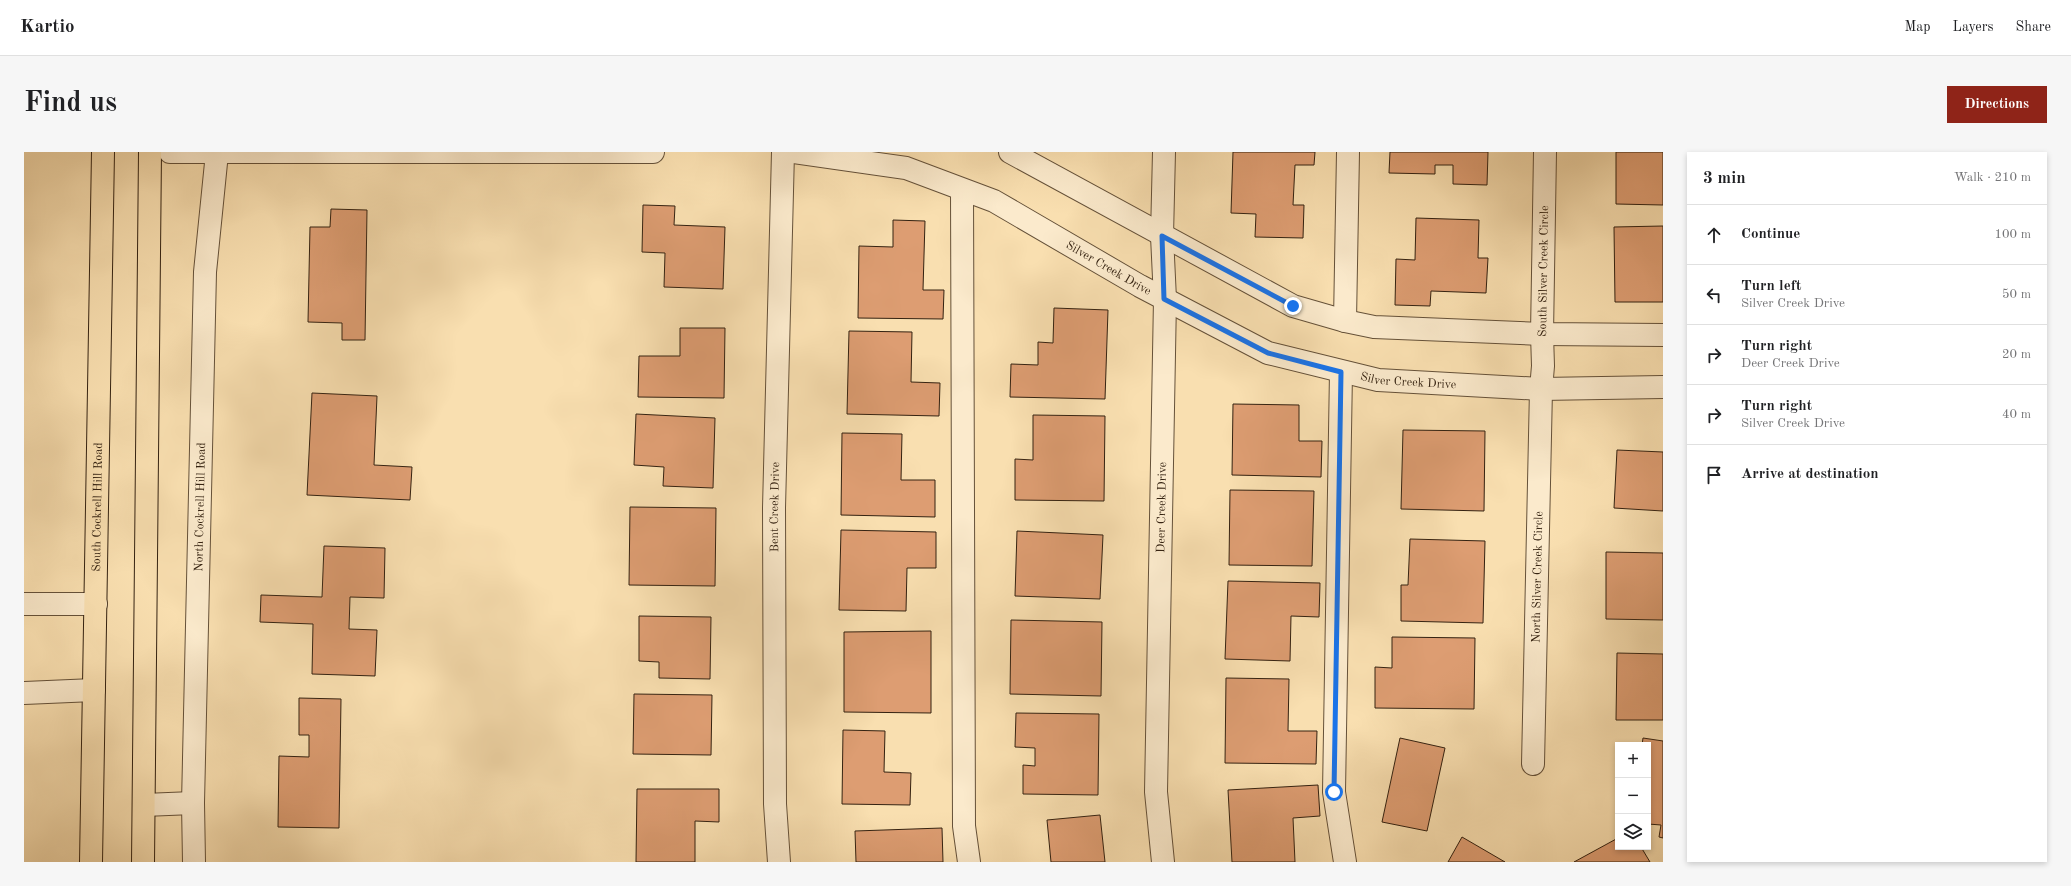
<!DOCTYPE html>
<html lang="en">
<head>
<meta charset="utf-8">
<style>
  :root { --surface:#fff; --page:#f6f6f6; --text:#202124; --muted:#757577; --line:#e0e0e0; --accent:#8f2418 }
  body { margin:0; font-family:"Old Standard TT",serif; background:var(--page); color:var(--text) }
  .controls { position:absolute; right:12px; bottom:12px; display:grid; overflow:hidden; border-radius:0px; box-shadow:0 2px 6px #0003 }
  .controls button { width:36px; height:36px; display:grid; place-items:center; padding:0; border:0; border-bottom:1px solid var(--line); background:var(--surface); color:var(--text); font:20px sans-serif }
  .stop { position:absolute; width:12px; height:12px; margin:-9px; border:3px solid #1a73e8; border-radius:50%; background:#fff }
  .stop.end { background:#1a73e8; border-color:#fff; box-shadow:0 1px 4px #0008 }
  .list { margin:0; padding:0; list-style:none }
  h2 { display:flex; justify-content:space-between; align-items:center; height:52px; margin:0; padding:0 16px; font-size:17px }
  h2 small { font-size:13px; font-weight:400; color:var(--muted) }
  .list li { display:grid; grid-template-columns:26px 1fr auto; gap:12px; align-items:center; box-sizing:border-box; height:60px; padding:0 16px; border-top:1px solid var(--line) }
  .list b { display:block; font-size:15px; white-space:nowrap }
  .list p { margin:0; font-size:13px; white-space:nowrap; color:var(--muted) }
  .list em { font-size:13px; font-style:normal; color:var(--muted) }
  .icon { flex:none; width:22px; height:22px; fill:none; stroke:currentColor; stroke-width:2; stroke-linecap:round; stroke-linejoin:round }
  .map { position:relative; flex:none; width:1639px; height:710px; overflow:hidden; border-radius:0px }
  header { display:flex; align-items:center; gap:24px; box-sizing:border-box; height:56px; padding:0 20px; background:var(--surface); border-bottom:1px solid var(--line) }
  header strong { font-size:19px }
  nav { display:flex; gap:22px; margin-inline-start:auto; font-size:14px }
  .intro { display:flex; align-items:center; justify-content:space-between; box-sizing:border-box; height:96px; padding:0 24px }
  h1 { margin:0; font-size:28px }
  .button { padding:10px 18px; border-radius:0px; background:var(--accent); color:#fff; font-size:14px; font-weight:700 }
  main { display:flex; gap:24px; padding:0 24px }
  aside { flex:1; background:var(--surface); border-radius:0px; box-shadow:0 2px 6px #0003 }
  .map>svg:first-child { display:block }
  .building { fill:#dd9d72; stroke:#342211 }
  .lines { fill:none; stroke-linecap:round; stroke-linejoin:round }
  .minor-casing { stroke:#655139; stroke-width:24 }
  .major-casing { stroke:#342211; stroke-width:24 }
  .minor { stroke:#fbeacc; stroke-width:22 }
  .major { stroke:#f9dfb0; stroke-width:22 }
  .route { stroke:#1a73e8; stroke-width:5 }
  .labels { text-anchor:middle; stroke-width:3.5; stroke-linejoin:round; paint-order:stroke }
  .street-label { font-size:12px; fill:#342211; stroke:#fbeacc }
</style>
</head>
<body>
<header>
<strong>Kartio</strong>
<nav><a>Map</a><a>Layers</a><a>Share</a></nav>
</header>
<div class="intro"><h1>Find us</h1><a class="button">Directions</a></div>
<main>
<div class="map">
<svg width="1639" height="710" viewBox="0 0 1639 710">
  <rect width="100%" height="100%" fill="#f9dfb0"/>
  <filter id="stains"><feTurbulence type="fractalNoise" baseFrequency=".005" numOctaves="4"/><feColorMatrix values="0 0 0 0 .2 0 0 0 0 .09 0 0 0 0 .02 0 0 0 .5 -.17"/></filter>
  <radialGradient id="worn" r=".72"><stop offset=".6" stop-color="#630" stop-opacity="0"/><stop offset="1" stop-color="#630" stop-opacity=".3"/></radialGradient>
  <g class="building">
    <path d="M1209 0H1291L1290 13H1271L1269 53H1280L1279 86 1231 85 1232 62 1207 61Z"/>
    <path d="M1366 0H1464L1463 33 1429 32V13H1411V22L1365 21Z"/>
    <path d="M1592 0H1639V53L1592 52Z"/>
    <path d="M619 53 651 54 650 73 701 75 699 137 640 135 641 101 618 100Z"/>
    <path d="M307 57 343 58 341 188H318V171L284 170 286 75H306Z"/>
    <path d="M1392 66 1455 68 1454 106H1464L1462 141 1407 139 1406 154 1371 153 1372 107 1391 108Z"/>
    <path d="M869 68 901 69 899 138H920L919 167 834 166 835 94 869 95Z"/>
    <path d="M1639 74V150H1591L1590 75Z"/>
    <path d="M1030 156 1084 158 1081 247 986 245 987 212 1014 213V190L1029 191Z"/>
    <path d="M656 176H701L700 246 614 245 615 204H656Z"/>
    <path d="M825 179 888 180 887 230 916 231 915 264 823 262Z"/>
    <path d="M288 241 353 244 350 313 388 315 386 348 283 343Z"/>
    <path d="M1209 252 1275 253V289H1298L1297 325 1208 323Z"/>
    <path d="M612 262 691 266 689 336 639 334 640 315 610 313Z"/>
    <path d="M1009 263 1081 264 1080 349 991 348V307L1009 308Z"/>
    <path d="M1379 278 1461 279 1460 359 1377 357Z"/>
    <path d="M818 281 878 282 877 328H911V365L817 363Z"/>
    <path d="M1593 298 1639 300V359L1590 356Z"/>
    <path d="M1206 338 1290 339 1288 414 1205 413Z"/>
    <path d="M606 355 692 356 691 434 605 433Z"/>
    <path d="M817 378 912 380V416H883L882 459 815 458Z"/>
    <path d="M993 379 1079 383 1076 447 991 444Z"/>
    <path d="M1386 387 1461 389 1459 471 1377 469V433H1384Z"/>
    <path d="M300 394 361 396 360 446 326 445 325 477 353 478 351 524 288 522 289 472 236 470 237 443 298 445Z"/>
    <path d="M1582 400 1639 401V468L1582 467Z"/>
    <path d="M1204 429 1296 431 1295 465 1267 464 1266 509 1201 507Z"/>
    <path d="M615 464 687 465 686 527 635 526V510L615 509Z"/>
    <path d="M987 468 1078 470 1077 544 986 542Z"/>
    <path d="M907 479V561L820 560V480Z"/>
    <path d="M1368 485 1451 486 1450 557 1351 556V515L1368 516Z"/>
    <path d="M1593 501 1639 502V568H1592Z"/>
    <path d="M1202 526 1265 527 1264 579H1293L1292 612 1201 611Z"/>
    <path d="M610 542 688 543 687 603 609 602Z"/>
    <path d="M275 546 317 547 315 676 254 675 255 604 285 605V583H275Z"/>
    <path d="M992 561 1075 562 1074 643 999 642V613L1011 614V596L991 595Z"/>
    <path d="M819 578 861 579 860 620 887 621 886 653 818 652Z"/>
    <path d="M1376 586 1421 596 1403 679 1358 670Z"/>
    <path d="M1619 586 1639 589V686L1635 685 1637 673 1624 672V593H1618Z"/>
    <path d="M1294 633 1296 664 1269 666 1271 710H1208L1204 638Z"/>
    <path d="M613 637H695V670L671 669V710H612Z"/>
    <path d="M1076 663 1081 710H1027L1023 668Z"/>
    <path d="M918 676 919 710H832L831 679Z"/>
    <path d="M1438 685 1481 710H1424Z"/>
    <path d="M1594 686V695H1617L1626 710H1550Z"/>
  </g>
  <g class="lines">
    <defs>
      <g id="minor">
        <path d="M146 0H629"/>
        <path id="s1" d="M770 0 882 16 970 49 1116 134 1244 201 1354 228 1517 237 1639 235"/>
        <path d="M986 0 1269 154 1321 169 1350 175 1518 182 1639 183"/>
        <path d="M938 38 940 674 945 710"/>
        <path d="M1321 169 1324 0"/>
        <path d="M1317 220 1310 640 1321 710"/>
        <path d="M0 452H72"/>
        <path d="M0 541 70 538"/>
        <path id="s2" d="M1509 612 1517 237 1519 214 1518 182 1521 0"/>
        <path d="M120 653 169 651"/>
        <path id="s3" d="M170 710 169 651 181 120 193 1"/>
        <path id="s4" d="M755 710 751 652 750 356 759 0"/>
        <path id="s5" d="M1139 710 1132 640 1141 147 1138 84 1140 0"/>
      </g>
      <g id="major">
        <path id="s6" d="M67 710 79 0"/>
        <path d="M119 710 126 0"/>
      </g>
    </defs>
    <use href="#minor" class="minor-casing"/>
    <use href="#major" class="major-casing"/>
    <use href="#minor" class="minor"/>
    <use href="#major" class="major"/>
  </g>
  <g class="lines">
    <path class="route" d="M1269 154 1138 84 1140 147 1244 201 1317 220 1310 640"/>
  </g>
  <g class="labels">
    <g class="street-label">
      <text dy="4" stroke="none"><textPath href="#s1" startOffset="340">Silver Creek Drive</textPath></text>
      <text dy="4" stroke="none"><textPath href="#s2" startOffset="493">South Silver Creek Circle</textPath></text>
      <text dy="4" stroke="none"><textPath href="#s1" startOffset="664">Silver Creek Drive</textPath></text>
      <text dy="4" stroke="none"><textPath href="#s6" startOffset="355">South Cockrell Hill Road</textPath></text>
      <text dy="4" stroke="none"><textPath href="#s3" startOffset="355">North Cockrell Hill Road</textPath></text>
      <text dy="4" stroke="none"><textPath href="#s4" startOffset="355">Bent Creek Drive</textPath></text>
      <text dy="4" stroke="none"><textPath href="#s5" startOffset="355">Deer Creek Drive</textPath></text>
      <text dy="4" stroke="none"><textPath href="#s2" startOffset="187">North Silver Creek Circle</textPath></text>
    </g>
  </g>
  <rect width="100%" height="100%" filter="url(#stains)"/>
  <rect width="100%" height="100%" fill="url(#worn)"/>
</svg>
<div class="controls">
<button>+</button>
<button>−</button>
<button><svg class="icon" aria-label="layers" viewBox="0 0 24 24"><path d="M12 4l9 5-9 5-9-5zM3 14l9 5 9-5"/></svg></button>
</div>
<div class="stop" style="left:1310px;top:640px"></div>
<div class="stop end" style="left:1269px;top:154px"></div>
</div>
<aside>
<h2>3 min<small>Walk · 210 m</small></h2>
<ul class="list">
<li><svg class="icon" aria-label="ahead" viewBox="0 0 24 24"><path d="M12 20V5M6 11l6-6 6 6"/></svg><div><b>Continue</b></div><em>100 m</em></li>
<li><svg class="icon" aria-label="left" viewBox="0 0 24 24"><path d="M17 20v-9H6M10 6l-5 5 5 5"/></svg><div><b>Turn left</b><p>Silver Creek Drive</p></div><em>50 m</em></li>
<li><svg class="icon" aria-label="right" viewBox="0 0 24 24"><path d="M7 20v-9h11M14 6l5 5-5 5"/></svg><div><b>Turn right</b><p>Deer Creek Drive</p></div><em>20 m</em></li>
<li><svg class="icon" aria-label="right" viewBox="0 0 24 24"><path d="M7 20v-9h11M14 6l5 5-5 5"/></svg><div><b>Turn right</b><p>Silver Creek Drive</p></div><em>40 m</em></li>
<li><svg class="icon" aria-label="arrive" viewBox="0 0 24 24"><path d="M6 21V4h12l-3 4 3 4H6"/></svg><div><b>Arrive at destination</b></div></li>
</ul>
</aside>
</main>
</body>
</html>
